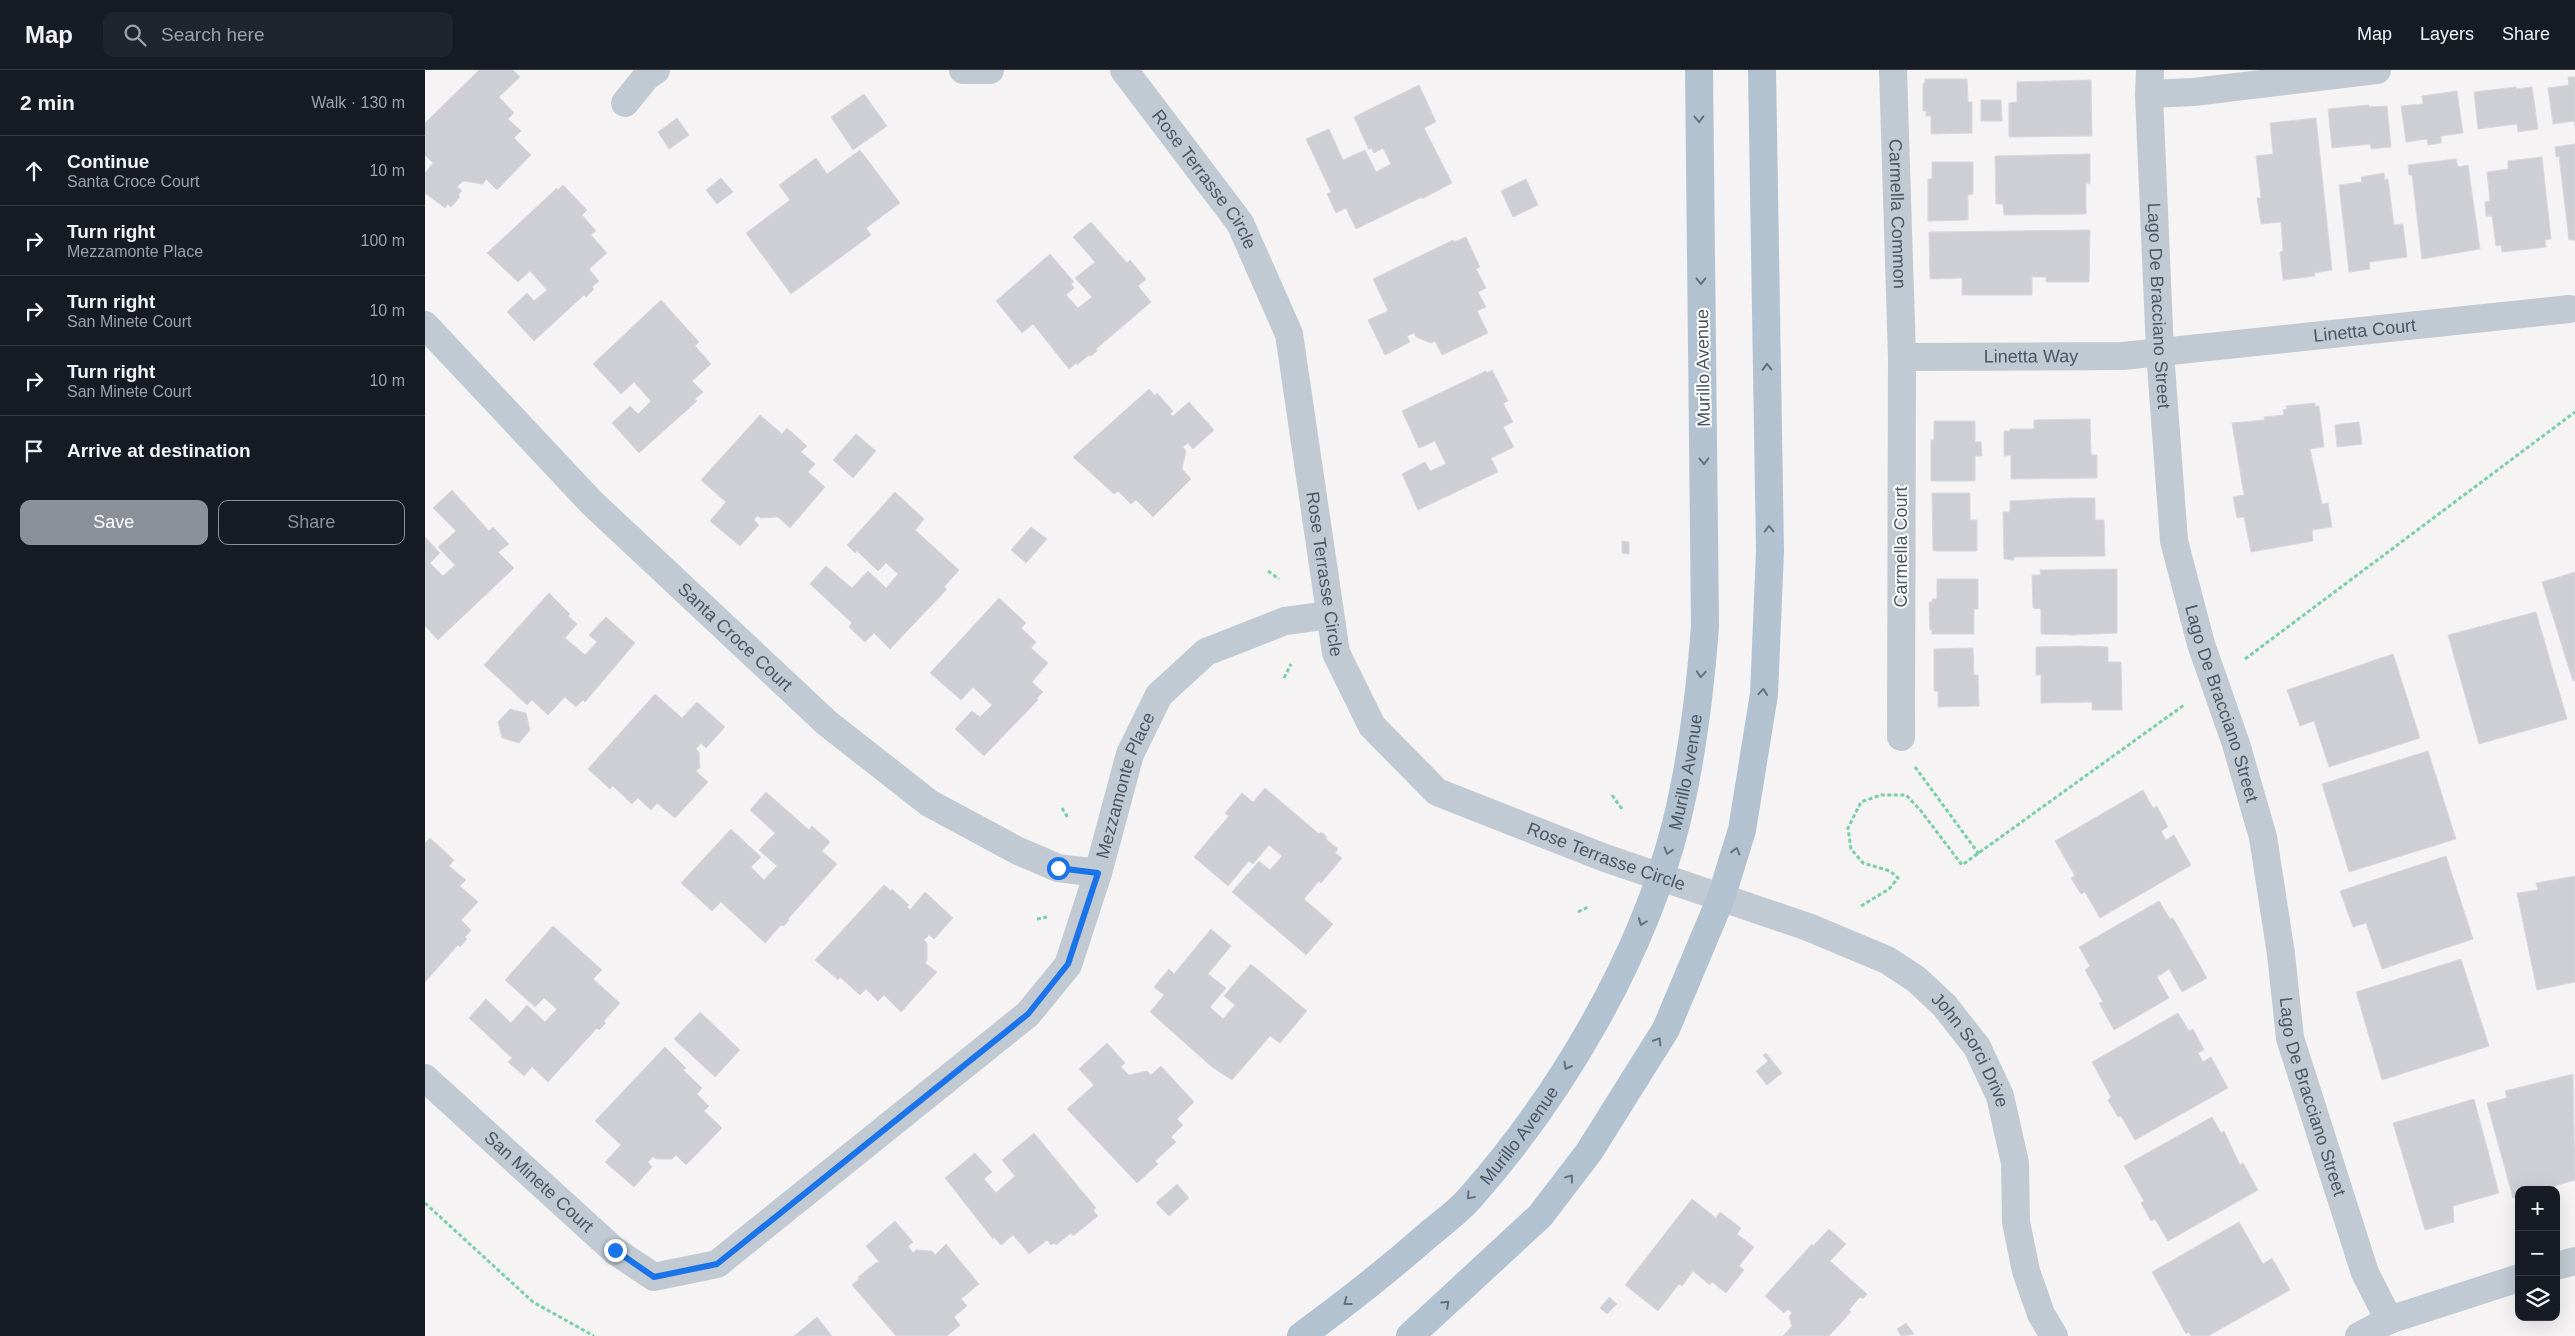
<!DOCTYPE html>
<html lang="en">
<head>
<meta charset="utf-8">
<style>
  :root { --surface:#171b24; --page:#20242c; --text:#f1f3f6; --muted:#9ea1a6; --line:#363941; --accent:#8c9099 }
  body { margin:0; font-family:Arial,sans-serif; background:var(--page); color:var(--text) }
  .controls { position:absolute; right:15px; bottom:15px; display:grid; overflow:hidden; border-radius:10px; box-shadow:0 5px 20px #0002 }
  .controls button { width:45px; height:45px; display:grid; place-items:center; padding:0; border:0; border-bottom:1px solid var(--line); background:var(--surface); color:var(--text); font:25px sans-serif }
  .stop { position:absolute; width:15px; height:15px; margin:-11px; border:4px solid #1a73e8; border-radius:50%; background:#fff }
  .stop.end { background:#1a73e8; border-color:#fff; box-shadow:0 1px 5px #0008 }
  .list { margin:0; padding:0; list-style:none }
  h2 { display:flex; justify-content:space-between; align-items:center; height:65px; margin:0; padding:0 20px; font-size:21px }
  h2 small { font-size:16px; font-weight:400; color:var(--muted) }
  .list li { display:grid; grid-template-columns:32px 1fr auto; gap:15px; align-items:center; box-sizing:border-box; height:70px; padding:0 20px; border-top:1px solid var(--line) }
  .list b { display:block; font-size:19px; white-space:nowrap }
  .list p { margin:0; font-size:16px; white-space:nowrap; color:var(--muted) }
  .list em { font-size:16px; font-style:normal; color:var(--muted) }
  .actions { display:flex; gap:10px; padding:15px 20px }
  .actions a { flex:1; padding:11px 0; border:1px solid var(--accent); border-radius:10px; text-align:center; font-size:18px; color:var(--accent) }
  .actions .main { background:var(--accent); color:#fff }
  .icon { flex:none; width:28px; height:28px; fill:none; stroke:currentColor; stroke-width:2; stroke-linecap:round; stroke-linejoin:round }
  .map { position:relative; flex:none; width:2150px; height:1266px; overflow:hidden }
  header { display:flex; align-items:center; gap:30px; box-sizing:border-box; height:70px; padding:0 25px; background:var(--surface); border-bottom:1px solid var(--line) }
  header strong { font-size:24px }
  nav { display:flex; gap:28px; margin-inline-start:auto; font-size:18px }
  .search { width:350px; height:45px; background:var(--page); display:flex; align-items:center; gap:12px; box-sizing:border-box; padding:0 18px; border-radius:10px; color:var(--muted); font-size:19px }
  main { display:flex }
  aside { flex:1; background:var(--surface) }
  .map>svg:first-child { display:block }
  .building { fill:#cdcfd5; stroke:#d7d9de }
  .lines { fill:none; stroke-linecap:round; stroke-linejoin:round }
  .path { stroke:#7ad0a6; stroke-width:3; stroke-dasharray:4 2.5; stroke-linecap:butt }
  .minor { stroke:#c1cad2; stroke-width:28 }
  .major { stroke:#b3c2d1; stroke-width:28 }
  .oneway { stroke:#64717d }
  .route { stroke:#1a73e8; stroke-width:6 }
  .labels { text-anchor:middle; stroke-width:4; stroke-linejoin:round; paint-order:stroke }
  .street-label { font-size:18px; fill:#4a5661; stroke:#fff }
</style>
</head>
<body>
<header>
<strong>Map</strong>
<div class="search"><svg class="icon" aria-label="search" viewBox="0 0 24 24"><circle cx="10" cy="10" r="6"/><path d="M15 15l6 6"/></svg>Search here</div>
<nav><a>Map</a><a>Layers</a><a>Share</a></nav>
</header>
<main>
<aside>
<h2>2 min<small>Walk · 130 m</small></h2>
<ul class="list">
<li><svg class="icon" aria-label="ahead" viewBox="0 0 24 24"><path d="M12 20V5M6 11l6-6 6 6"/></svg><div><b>Continue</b><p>Santa Croce Court</p></div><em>10 m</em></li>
<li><svg class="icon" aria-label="right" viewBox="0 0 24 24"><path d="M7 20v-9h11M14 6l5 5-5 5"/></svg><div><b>Turn right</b><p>Mezzamonte Place</p></div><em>100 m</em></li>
<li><svg class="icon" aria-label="right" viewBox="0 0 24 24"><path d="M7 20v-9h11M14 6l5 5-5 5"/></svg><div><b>Turn right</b><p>San Minete Court</p></div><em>10 m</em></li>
<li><svg class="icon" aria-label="right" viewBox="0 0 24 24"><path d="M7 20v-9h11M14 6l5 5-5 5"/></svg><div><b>Turn right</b><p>San Minete Court</p></div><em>10 m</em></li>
<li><svg class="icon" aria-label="arrive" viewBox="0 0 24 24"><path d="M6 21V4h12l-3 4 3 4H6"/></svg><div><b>Arrive at destination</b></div></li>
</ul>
<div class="actions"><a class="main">Save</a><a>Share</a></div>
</aside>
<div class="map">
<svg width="2150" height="1266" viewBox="0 0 2150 1266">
  <rect width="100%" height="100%" fill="#f5f3f3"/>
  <g class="building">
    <path d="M54 0H88L95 7 74 27 89 43 83 49 96 61 89 68 106 85 72 120 61 109 58 114 38 111 32 117 37 121 33 125 35 127 26 137 23 134 20 138 0 123V103L8 93 0 85V53Z"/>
    <path d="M2143 7H2150V56L2149 51 2128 54 2123 18 2144 15Z"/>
    <path d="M1500 9H1542L1543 32H1547V63L1506 64V46H1501V41H1498V13H1500Z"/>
    <path d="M1666 10 1667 66 1584 67V33L1592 32V12Z"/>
    <path d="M994 15 1011 52 999 58 1027 113 997 129V127L931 159 921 138 911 143 902 124 906 122 881 69 904 59 918 90 940 80 951 102 966 94 958 78 949 83 946 78 944 80 929 47Z"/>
    <path d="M2091 17V19L2107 17 2113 59 2093 62 2092 54 2053 59 2049 22Z"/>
    <path d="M2032 21 2038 63 2016 66V73L2003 75 2002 69 1981 72 1976 36 1998 34 1997 26Z"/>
    <path d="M439 24 462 56 428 80 406 47Z"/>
    <path d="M1556 30H1576L1577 51H1556Z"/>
    <path d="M1944 35V37L1962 36 1966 77 1946 79 1945 74 1907 78 1903 39Z"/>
    <path d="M252 48 264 65 244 79 233 62Z"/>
    <path d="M1891 48 1907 200 1889 203 1890 206 1858 210 1855 182 1858 181 1856 152 1836 154 1832 128H1836L1831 86 1848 84 1845 53Z"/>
    <path d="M2150 74V170H2144L2134 86 2131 87 2130 77Z"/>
    <path d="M435 80 475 133 441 158 446 165 366 224 321 163 365 130 354 115 391 88 402 104Z"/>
    <path d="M1665 84V114L1661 113V144L1579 145 1578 134H1571L1570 86Z"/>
    <path d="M2117 87 2126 169 2120 170 2121 177 2077 182 2076 175 2071 176 2067 146H2061L2060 132 2065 131 2062 102 2083 99V91Z"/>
    <path d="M2031 89 2033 97 2043 95 2055 179 1997 189 1987 105H1984L1983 95Z"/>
    <path d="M1507 92H1548V124L1543 125V150L1503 151V109H1507Z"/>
    <path d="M1959 103 1960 110 1963 109 1969 155 1978 154 1982 187 1944 192 1945 199 1924 202 1914 115 1937 112 1936 107Z"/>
    <path d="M296 108 308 122 292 134 281 120Z"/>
    <path d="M1101 109 1113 135 1088 147 1076 121Z"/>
    <path d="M138 115 162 140 157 145 171 161 166 165 182 183 164 199 174 211 167 217 169 219 161 227 159 225 109 271 82 242 102 223 109 231 122 220 105 201 93 212 62 183 132 118 133 120Z"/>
    <path d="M666 152 702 193 705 190 721 209 713 216 726 232 671 279 672 281 666 286 664 285 652 295 651 293 644 299 608 254 597 263 571 231 625 184 649 212 646 214 649 218 641 225 653 238 667 227 650 208 670 192 648 167Z"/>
    <path d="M1665 160 1664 212H1621V207H1607V225H1537V208L1505 209 1504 162Z"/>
    <path d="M1041 167 1055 197 1051 199 1061 218 1053 222 1061 237 1052 241 1063 263 1017 285 1010 271 1006 273 991 267 989 263 982 266 985 272 960 285 943 250 963 241 948 209 1028 170 1029 172Z"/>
    <path d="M236 230 274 272 270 276 286 294 267 311 278 322 270 329 272 331 214 383 187 353 205 336 213 344 226 331 209 312 196 324 168 294Z"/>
    <path d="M1067 300 1083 331 1078 333 1088 352 1078 357 1089 377 1066 388 1073 402 993 440 977 404 1000 392 1005 401 1021 394 1010 371 994 378 977 341 1061 301V303Z"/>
    <path d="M724 319 730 326 732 323 748 341 745 344 748 346 764 332 789 360 768 379 763 373 758 377 761 381 757 399 766 409 728 447 711 430 706 434 693 421 689 424 648 387Z"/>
    <path d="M1890 333V336H1894L1899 377 1885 379 1897 434 1903 433 1907 457 1887 460 1888 471 1826 482 1819 447 1812 448 1808 427 1819 425 1807 353 1840 350 1839 347 1859 345 1858 340 1862 339 1861 336Z"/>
    <path d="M335 345 357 364 362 358 382 376 376 382 390 394 383 402 400 417 365 458 353 447 336 448 332 446 329 450 334 455 315 476 285 451 301 432 276 410Z"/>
    <path d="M1665 349 1666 385H1672V408L1586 409V385L1579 386V361H1585V359H1609V350Z"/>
    <path d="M1509 351H1550V372H1556L1557 386H1550V411H1506V370H1509Z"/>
    <path d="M1934 352 1937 374 1912 377 1910 355Z"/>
    <path d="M431 364 451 381 428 408 408 390Z"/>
    <path d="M27 420 64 461 68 457 84 474 73 482 89 498 13 570 0 556V467L15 483 5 493 18 506 30 495 13 477 31 461 8 438Z"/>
    <path d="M470 422 499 449 490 460 534 500 519 517 522 519 465 579 449 563 440 572 424 557 427 553 385 514 401 496 427 518 443 501 461 518 473 504 461 493 453 501 432 481 430 483 422 475Z"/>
    <path d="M1507 423H1545V450H1552V481H1508Z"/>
    <path d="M1644 428H1670V450H1679L1680 486 1589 487V490L1579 489 1578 442H1585V431Z"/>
    <path d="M606 457 622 469 601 493 586 480Z"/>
    <path d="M1197 471 1204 472V484L1197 483Z"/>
    <path d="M1692 499V563L1647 565 1616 564V539L1608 538 1607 505H1616L1615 500Z"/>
    <path d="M2150 502V610L2148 611 2117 512Z"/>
    <path d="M1512 509H1553V539H1549V564H1507V559L1505 560 1504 532H1507V529H1512Z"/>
    <path d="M124 523 145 544 143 546 152 554 140 568 160 585 172 572 164 565 181 547 210 573 160 632 158 630 151 637 140 627 123 645 107 630 102 635 59 595Z"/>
    <path d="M574 528 601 553 596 558 611 572 606 578 623 593 607 612 618 622 612 628 613 630 559 686 530 659 547 641 555 647 567 635 548 617 536 630 505 603Z"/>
    <path d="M2111 542 2142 649 2054 674 2023 565Z"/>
    <path d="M1654 576 1683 577V592H1696L1697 640H1667V632L1616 633V605H1611V577Z"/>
    <path d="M1548 578 1549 605H1553L1554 636 1513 637V621H1509V579Z"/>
    <path d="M1968 584 1995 668 1904 697 1889 651 1875 656 1862 620Z"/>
    <path d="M230 624 257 648 272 632 300 657 281 678 276 673 271 679 274 682 275 698 271 701 283 712 250 748 232 733 226 740 213 728 207 734 188 716 185 719 163 699Z"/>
    <path d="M85 639 101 643 105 660 94 673 77 668 73 652Z"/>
    <path d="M2003 681 2031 769 1924 802 1897 714Z"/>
    <path d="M840 718 894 764 896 762 902 767 901 769 913 779 910 783 917 788 896 813 894 811 879 829 908 854 881 885 807 822 834 791 845 800 857 786 844 775 828 794 824 791 803 816 769 787 804 746 800 743 817 723 828 732Z"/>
    <path d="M1718 720 1728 738 1732 736 1743 757 1736 761 1741 770 1749 765 1766 795 1675 848 1660 822 1656 824 1646 808 1650 806 1630 771Z"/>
    <path d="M341 722 384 760 387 756 405 772 397 781 412 794 363 849 364 850 359 856 356 855 340 873 296 832 287 841 256 813 306 759 336 787 326 797 339 810 352 796 334 780 350 763 325 740Z"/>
    <path d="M5 768 29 790 24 796 41 810 35 816 53 832 36 850 46 860 40 867 42 869 35 877 33 875 0 912V773Z"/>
    <path d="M2021 786 2048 869 1957 899 1941 853 1928 857 1915 821Z"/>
    <path d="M2150 806V912L2112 920 2092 823 2113 820 2111 813Z"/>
    <path d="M459 815 466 821 467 819 484 835 482 837 485 840 500 822 528 848 509 869 504 865 499 870 502 873V890L500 893 512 902 476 942 459 925 453 931 441 919 435 925 415 907 413 910 390 890Z"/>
    <path d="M1734 831 1745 849 1748 848 1782 908 1757 922 1744 899 1732 907 1744 928 1689 960 1674 933 1678 932 1660 900 1665 896 1654 877Z"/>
    <path d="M128 856 177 900 168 909 195 933 179 951 181 953 174 960 172 958 123 1012 107 997 99 1006 83 992 87 988 44 948 61 929 86 953 102 935 120 952 132 939 119 928 110 937 80 910Z"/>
    <path d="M786 859 806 876 783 904 801 918 785 937 798 949 810 935 799 926 826 894 882 941 855 973 845 966 807 1010 787 997 725 942 739 925 729 917 744 899 749 904Z"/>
    <path d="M2036 889 2064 976 1957 1010 1931 922Z"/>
    <path d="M275 942 315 980 290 1007 249 969Z"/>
    <path d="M1753 943 1764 961 1768 959 1779 980 1773 983 1778 992 1786 987 1803 1018 1710 1070 1696 1046 1693 1047 1683 1030 1686 1027 1667 992Z"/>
    <path d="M682 973 700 993 696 997 704 1005 722 1001 726 1005 736 996 769 1032 752 1049 758 1055 746 1067 751 1072 730 1091 733 1094 712 1113 642 1039 669 1015 654 999Z"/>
    <path d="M240 977 261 998 258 1000 277 1018 272 1024 284 1036 279 1041 297 1058 261 1095 251 1085 247 1089H232L227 1087 223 1092 227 1097 209 1117 180 1092 196 1075 170 1051Z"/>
    <path d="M1341 983 1357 1003 1342 1015 1331 1001 1343 991 1338 985Z"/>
    <path d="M2148 1004 2150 1110 2116 1120H2094V1126L2088 1128 2062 1033 2082 1028 2080 1021Z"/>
    <path d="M2049 1029 2074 1123 2028 1136 2029 1152 2000 1160 1968 1053Z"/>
    <path d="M1787 1047 1796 1063 1799 1061 1815 1095 1818 1093 1833 1120 1743 1171 1730 1149 1726 1151 1716 1133 1719 1131 1699 1096Z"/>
    <path d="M609 1063 671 1138 668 1140 673 1146 648 1166 646 1163 631 1175 629 1173 626 1175 622 1170 604 1184 588 1165 576 1175 569 1167 568 1169 520 1108 550 1083 567 1102 559 1109 571 1123 590 1106 577 1090Z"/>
    <path d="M752 1114 764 1128 744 1146 731 1133Z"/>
    <path d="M1267 1129 1291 1148 1295 1142 1316 1158 1312 1164 1329 1177 1314 1196 1319 1200 1301 1223 1287 1212 1285 1215 1268 1201 1257 1216 1254 1214 1233 1241 1200 1215Z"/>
    <path d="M470 1151 488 1172 483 1176 488 1183 491 1180 507 1181 510 1185 521 1174 554 1214 536 1229 542 1236 529 1247 535 1255 522 1266H471L427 1215 434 1209 433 1207 452 1192 455 1193 441 1176Z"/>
    <path d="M1814 1152 1838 1194 1847 1188 1865 1220 1783 1266H1766L1764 1262 1761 1264 1727 1202Z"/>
    <path d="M1404 1159 1421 1174 1405 1191 1442 1224 1438 1229 1435 1227 1424 1240 1426 1242 1404 1266H1358L1367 1256 1364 1246 1367 1243 1363 1239 1359 1243 1340 1226 1387 1174 1388 1176Z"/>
    <path d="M1184 1227 1192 1234 1182 1244 1175 1238Z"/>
    <path d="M392 1247 407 1266H369Z"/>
    <path d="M1481 1253 1489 1264 1476 1266 1472 1259Z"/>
  </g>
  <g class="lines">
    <g class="path">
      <path d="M843 501 854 509"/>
      <path d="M1820 589 2150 342"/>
      <path d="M859 608 866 594"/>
      <path d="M1490 697 1554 784"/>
      <path d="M1187 725 1197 739"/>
      <path d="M637 738 643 748"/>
      <path d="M1436 836 1464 819 1473 808 1465 801 1438 793 1426 779 1423 758 1436 732 1456 725H1481L1496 741 1537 795 1759 635"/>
      <path d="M1153 842 1163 837"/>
      <path d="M612 849 622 847"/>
      <path d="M0 1133 108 1232 169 1266"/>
    </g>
    <g class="minor">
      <path d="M538 0H565"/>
      <path id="s1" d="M699 0 815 153 864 264 911 583 947 656 1012 722 1180 788 1383 857 1462 890 1491 909 1519 935 1552 977 1575 1026 1590 1093 1591 1152 1601 1201 1616 1244 1629 1266"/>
      <path id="s2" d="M1468 0 1477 287 1476 667"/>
      <path id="s3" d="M1725 0 1724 24 1735 282 1749 471 1776 574 1811 674 1838 767 1856 884 1865 968 1940 1203 1964 1250"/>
      <path d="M1724 24 1769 22 1952 0"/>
      <path d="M200 33 222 6 231 0"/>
      <path id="s4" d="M0 255 167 433 402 653 504 733 593 781 633 798 673 803"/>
      <path id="s5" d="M1477 287 1698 286 2144 239"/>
      <path id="s6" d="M0 1008 190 1181 229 1207 292 1194 603 944 643 895 673 803 705 684 734 625 781 582 860 551 905 545"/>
      <path d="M2131 1196 2150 1191"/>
      <path d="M1934 1266 1964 1250 2094 1208"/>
    </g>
    <g class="major">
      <path id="s7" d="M876 1266C920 1234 962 1201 1003 1165 1017 1153 1033 1142 1045 1128 1136 1025 1217 888 1251 754 1267 689 1275 623 1280 556L1274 0"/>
      <path d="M985 1266 1115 1146 1164 1082 1241 959 1296 828 1317 760 1339 624 1345 481 1337 0"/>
    </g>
  </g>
  <defs><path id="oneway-chevron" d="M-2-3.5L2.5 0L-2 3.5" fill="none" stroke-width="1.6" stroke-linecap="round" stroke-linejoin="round" transform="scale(1.25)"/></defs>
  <g class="oneway">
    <use href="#oneway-chevron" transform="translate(1274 49) rotate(89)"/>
    <use href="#oneway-chevron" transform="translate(1276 211) rotate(89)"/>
    <use href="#oneway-chevron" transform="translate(1342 297) rotate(-91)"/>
    <use href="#oneway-chevron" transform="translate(1279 391) rotate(89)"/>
    <use href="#oneway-chevron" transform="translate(1344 459) rotate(-91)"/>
    <use href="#oneway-chevron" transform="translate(1276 604) rotate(94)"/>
    <use href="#oneway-chevron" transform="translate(1338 622) rotate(-85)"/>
    <use href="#oneway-chevron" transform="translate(1243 781) rotate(107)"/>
    <use href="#oneway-chevron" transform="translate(1311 781) rotate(-73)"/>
    <use href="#oneway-chevron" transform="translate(1217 852) rotate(111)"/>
    <use href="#oneway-chevron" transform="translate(1233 971) rotate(-58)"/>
    <use href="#oneway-chevron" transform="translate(1142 996) rotate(120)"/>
    <use href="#oneway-chevron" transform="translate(1145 1108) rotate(-53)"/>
    <use href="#oneway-chevron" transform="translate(1045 1126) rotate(131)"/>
    <use href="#oneway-chevron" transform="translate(922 1232) rotate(143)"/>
    <use href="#oneway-chevron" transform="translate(1021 1234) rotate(-43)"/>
  </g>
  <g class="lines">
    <path class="route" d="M190 1180 229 1207 292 1194 603 944 643 894 673 803 633 798"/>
  </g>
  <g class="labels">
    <g class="street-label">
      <text dy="6" stroke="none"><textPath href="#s1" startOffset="136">Rose Terrasse Circle</textPath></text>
      <text dy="6" stroke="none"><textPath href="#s2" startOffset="144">Carmella Common</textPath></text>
      <text dy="6" stroke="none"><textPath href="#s3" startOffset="236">Lago De Bracciano Street</textPath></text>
      <text dy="6" stroke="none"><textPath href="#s5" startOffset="464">Linetta Court</textPath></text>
      <text dy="6" stroke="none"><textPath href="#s5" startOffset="129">Linetta Way</textPath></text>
      <text transform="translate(1278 298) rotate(-91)" y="6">Murillo Avenue</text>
      <text transform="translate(1476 477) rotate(-90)" y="6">Carmella Court</text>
      <text dy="6" stroke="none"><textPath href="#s1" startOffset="556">Rose Terrasse Circle</textPath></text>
      <text dy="6" stroke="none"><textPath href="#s4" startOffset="440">Santa Croce Court</textPath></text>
      <text dy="6" stroke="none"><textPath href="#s3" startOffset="641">Lago De Bracciano Street</textPath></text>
      <text dy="6" stroke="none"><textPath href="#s7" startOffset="702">Murillo Avenue</textPath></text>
      <text dy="6" stroke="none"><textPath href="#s6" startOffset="1019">Mezzamonte Place</textPath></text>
      <text dy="6" stroke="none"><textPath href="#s1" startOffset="991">Rose Terrasse Circle</textPath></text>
      <text dy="6" stroke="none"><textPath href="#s1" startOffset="1416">John Sorci Drive</textPath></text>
      <text dy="6" stroke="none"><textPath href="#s3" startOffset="1046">Lago De Bracciano Street</textPath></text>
      <text dy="6" stroke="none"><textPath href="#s7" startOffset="298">Murillo Avenue</textPath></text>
      <text dy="6" stroke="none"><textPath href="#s6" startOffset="154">San Minete Court</textPath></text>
    </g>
  </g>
</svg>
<div class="controls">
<button>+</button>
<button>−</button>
<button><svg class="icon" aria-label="layers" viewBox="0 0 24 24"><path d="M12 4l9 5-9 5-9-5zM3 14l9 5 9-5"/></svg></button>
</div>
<div class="stop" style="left:633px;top:798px"></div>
<div class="stop end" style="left:190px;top:1180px"></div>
</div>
</main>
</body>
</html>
